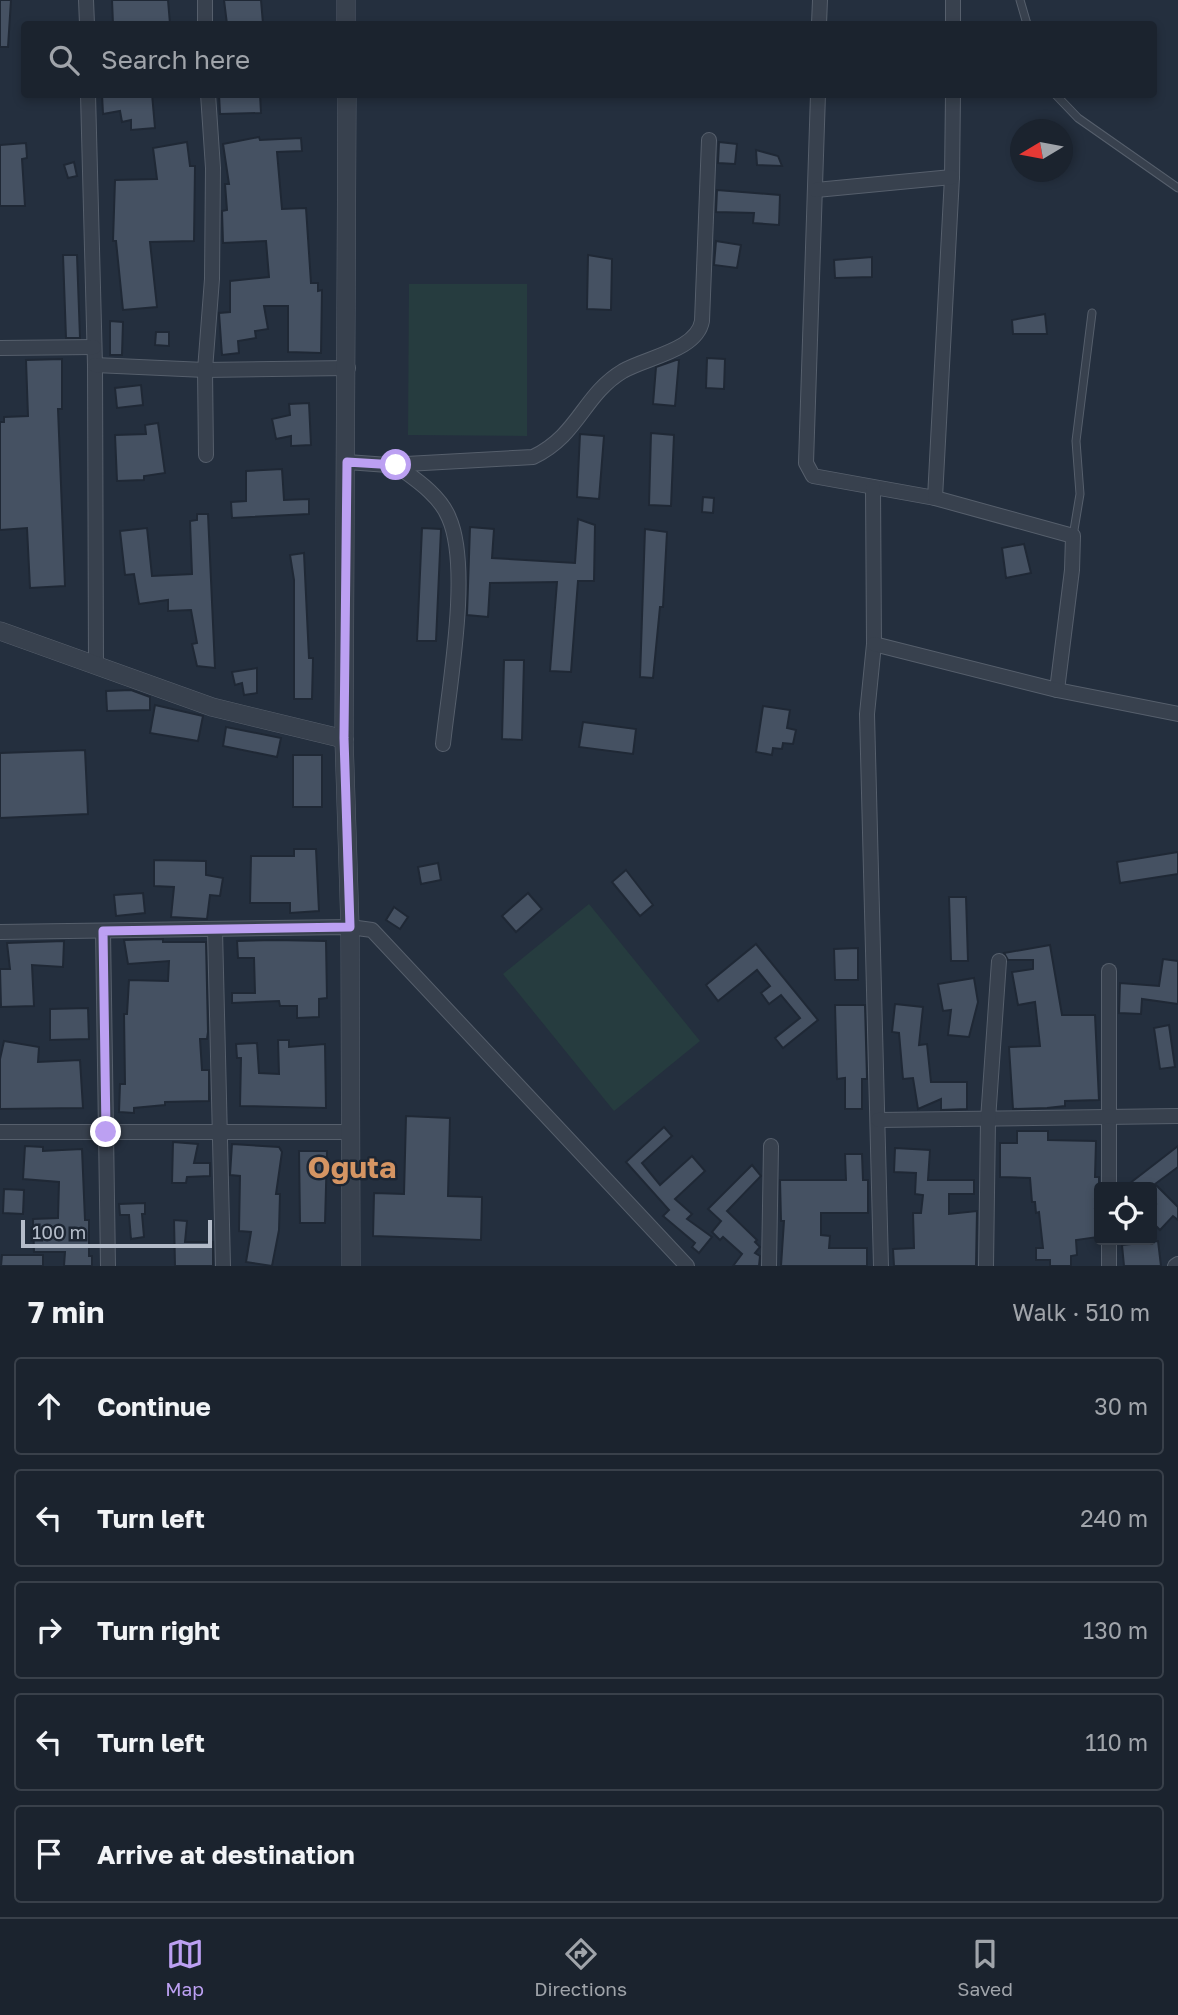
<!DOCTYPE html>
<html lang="en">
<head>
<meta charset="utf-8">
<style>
  :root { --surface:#1b232e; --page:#242b36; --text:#f1f3f6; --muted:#a0a4aa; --line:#39404a; --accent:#bca0f2 }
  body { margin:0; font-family:"Golos Text",sans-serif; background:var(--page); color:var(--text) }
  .controls { position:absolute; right:21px; bottom:21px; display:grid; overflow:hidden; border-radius:7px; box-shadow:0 4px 10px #0003 }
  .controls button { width:63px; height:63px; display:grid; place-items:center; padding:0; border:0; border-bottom:2px solid var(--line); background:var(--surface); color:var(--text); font:35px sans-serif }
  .compass { position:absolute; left:1010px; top:119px; width:63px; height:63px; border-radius:50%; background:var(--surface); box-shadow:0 4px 10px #0003; rotate:260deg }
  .scale { position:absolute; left:21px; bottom:18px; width:191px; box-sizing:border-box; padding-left:7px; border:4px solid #b4bcc9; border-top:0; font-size:19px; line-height:24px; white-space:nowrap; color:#b4bcc9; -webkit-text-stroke:5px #1d2633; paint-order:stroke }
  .stop { position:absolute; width:21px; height:21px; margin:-16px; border:5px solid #bca0f2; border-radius:50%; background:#fff }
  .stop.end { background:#bca0f2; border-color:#fff; box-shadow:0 2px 7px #0008 }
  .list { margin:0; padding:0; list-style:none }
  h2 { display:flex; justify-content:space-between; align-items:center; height:91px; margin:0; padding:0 28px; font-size:30px }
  h2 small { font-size:23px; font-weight:400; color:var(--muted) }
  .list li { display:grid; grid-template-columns:46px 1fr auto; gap:21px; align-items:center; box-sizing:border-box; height:98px; margin:0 14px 14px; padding:0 14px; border:2px solid var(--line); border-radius:7px }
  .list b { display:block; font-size:26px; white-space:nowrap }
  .list em { font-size:23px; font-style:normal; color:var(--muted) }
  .icon { flex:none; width:38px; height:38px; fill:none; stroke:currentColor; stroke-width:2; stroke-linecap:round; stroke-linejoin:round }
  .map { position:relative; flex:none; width:1178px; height:1266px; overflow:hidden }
  .search { position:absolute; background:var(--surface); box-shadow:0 4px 10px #0003; left:21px; right:21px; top:21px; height:77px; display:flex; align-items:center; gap:18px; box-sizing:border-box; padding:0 24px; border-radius:7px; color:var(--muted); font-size:26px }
  .sheet { height:651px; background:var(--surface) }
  nav { display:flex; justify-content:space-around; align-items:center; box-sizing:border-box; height:98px; border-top:2px solid var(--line); background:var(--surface); font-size:19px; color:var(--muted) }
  nav a { display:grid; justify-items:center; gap:4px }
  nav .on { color:var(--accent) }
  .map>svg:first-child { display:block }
  .green { fill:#263c3f }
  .building { fill:#455162; stroke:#1f2835; stroke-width:2 }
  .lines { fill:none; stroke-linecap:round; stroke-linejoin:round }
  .service-casing { stroke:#565f6c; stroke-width:9 }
  .minor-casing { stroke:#565f6c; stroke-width:16 }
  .tertiary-casing { stroke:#565f6c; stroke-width:19 }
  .service { stroke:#38414e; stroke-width:7 }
  .minor { stroke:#38414e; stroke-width:14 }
  .tertiary { stroke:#38414e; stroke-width:18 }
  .route { stroke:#bca0f2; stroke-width:9 }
  .labels { text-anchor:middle; stroke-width:5; stroke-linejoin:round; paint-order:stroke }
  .district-label { font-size:30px; font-weight:bold; fill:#d59563; stroke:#1d2633 }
</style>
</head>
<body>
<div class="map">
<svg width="1178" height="1266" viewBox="0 0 1178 1266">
  <rect width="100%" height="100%" fill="#242f3e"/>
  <g class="green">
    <path d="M409 284H527V436L408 435Z"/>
    <path d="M589 904 700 1041 614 1111 503 974Z"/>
  </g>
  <g class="building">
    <path d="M0 0H11L8 47H0Z"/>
    <path d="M112 0H168L170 24H113Z"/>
    <path d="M224 0H261L263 24H227Z"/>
    <path d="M102 94H111V97L152 94 155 128 131 130V120L122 122 120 111 103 114Z"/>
    <path d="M219 94H260L261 113 220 114Z"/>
    <path d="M259 137 260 140 301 138 302 151 277 152 282 209 306 208 311 283H318V291L322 290 321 353 288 352V306H264L268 329 255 331 256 338 238 341 239 353 222 355 219 313 230 312V281L269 277 266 241 223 243 222 211 227 210 225 184H229L223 144Z"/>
    <path d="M187 142 190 166H195L194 241 150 242 157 307 123 310 116 241H113L115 180 157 179 153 148Z"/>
    <path d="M719 142 737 144 735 164 718 163Z"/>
    <path d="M26 143 27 158 22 159 25 206H0V145Z"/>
    <path d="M756 150 778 156 782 166 757 165Z"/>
    <path d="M74 162 77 176 68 178 64 165Z"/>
    <path d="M717 190 780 195 779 225 753 223 754 213 716 212Z"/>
    <path d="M716 241 741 245 737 268 714 265Z"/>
    <path d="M63 255H77L80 338H66Z"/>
    <path d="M588 255 612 259 611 310 587 309Z"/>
    <path d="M872 257V277L835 278 834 260Z"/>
    <path d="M1045 314 1047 334H1013L1012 320Z"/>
    <path d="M110 321 123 322 122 355H110Z"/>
    <path d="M156 332H169V346L155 345Z"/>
    <path d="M707 358 725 359 724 389 706 388Z"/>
    <path d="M62 359V409H58L65 586 30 588 27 528 0 530V422H4V417L28 416 26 360Z"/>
    <path d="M676 360H679L675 406 653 404 656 367Z"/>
    <path d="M141 385 143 405 117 408 115 388Z"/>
    <path d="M309 403 311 445 291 446V436L276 439 272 419 290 415 289 404Z"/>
    <path d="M158 423 165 473 144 476V480L117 481 115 435 146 434 145 425Z"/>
    <path d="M651 433 674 435 671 506 649 505Z"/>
    <path d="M580 434 604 436 599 499 577 497Z"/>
    <path d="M282 469 284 500 309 499V514L232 518 231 502 246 501V471Z"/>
    <path d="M703 497 714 498 713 513 702 512Z"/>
    <path d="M197 514H208L215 668 197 666 192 644 197 643 191 610 168 611V600L139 604 134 574 125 575 120 531 147 528 152 576 192 574 190 521 197 520Z"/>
    <path d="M578 519 595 525 594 581H578L571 672 550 671 557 582 490 583 488 617 467 615 470 527 494 529 492 558 575 563Z"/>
    <path d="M422 528 441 529 436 641H417Z"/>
    <path d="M645 529 667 532 663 607H660L653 678 640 677Z"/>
    <path d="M1024 544 1031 573 1006 578 1002 548Z"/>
    <path d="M304 553 309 658H313L312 699H294V580L290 555Z"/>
    <path d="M504 660H524L522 740 502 739Z"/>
    <path d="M257 668V693L244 695 242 683 235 685 232 672Z"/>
    <path d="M131 690 150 697V710L107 711 106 691Z"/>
    <path d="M155 705 203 716 198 741 150 733Z"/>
    <path d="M763 706 790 710 787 728 796 730 793 744 783 743 782 749 773 748 772 755 756 752Z"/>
    <path d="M583 722 636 729 633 754 579 747Z"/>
    <path d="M226 727 281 738 277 757 223 746Z"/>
    <path d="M85 750 88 814 0 818V753Z"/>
    <rect x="293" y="755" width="29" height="52"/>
    <path d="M294 849H316L319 911 290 913V903H250L251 856H294Z"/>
    <path d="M1178 852V874L1120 883 1117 862Z"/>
    <path d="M154 860 206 861V875L223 878 220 896 210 895 207 919 171 917 174 887 154 886Z"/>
    <path d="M438 863 441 880 421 884 418 867Z"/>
    <path d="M626 870 653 905 640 916 612 882Z"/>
    <path d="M143 893 145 913 116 916 114 895Z"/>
    <path d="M528 893 542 909 516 932 502 916Z"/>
    <path d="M949 897H966L968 961H951Z"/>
    <path d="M394 907 408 917 400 929 386 920Z"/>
    <path d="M163 939V942H206L208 1032 207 1039H200L202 1070H209V1101L165 1102V1105L134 1108V1113L119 1112 120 1084H125L124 1014H127L129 980 168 981 169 961 128 964 124 940Z"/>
    <path d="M274 940 326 941 327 998 319 999V1017L297 1018V1006H280L279 1001 232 1003V993H255L254 958H238L237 941Z"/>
    <path d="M64 941 63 967 32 965 34 1006 1 1007 0 969H10L7 943Z"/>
    <path d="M756 944 818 1020 783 1048 775 1038 800 1018 781 995 769 1004 761 993 770 986 757 970 718 1001 706 985Z"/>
    <path d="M1050 945 1062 1015H1095L1099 1100 1065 1101V1106L1047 1108 1013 1109 1009 1047 1040 1046 1035 1002 1018 1005 1012 972 1033 969V960H1008L1004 953Z"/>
    <path d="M858 948V980H835L834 949Z"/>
    <path d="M1163 959 1178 961V1004L1142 999 1141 1014 1119 1013 1120 983 1159 986Z"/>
    <path d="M974 978 978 1002 969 1037 948 1035 951 1010 943 1011 938 984Z"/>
    <path d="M895 1004 923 1007 919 1045 927 1044 931 1082H967V1109L941 1110V1099L918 1109 913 1078 903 1079 899 1033 892 1032Z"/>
    <path d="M835 1005H865L867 1079H862V1109H845V1078L837 1079Z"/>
    <path d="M88 1008 89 1039 50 1040V1009Z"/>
    <path d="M1169 1025 1175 1067 1160 1069 1154 1028Z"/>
    <path d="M278 1040H289V1047L325 1044 326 1108 240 1106 241 1058H237L236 1044 257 1043 259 1073 279 1074Z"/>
    <path d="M4 1041 39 1047 38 1062 80 1060 83 1108 0 1109V1059Z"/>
    <path d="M406 1116 450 1118 448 1196 482 1197 481 1240 373 1236 374 1193 404 1194Z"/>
    <path d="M664 1127 672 1136 642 1163 660 1185 692 1156 705 1171 675 1199 692 1214 687 1219 712 1237 699 1253 692 1247 695 1243 663 1216 669 1210 626 1162Z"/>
    <path d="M1017 1131H1048V1140L1096 1141 1095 1177H1099V1209H1095L1098 1237 1076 1240 1077 1255 1071 1256V1266H1050V1260H1036V1248H1043L1039 1212 1036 1213 1035 1202H1032L1030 1178 1000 1177V1143H1017Z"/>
    <path d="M173 1142 198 1144 194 1163H210V1176L187 1177 186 1183H172Z"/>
    <path d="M232 1144 279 1147 282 1152 276 1194H280L279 1230 272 1266 246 1262 251 1232 239 1231 240 1176 230 1175Z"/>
    <path d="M25 1146 43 1147V1151L82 1149 85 1220H89V1256H92V1266H64L65 1252H34L33 1219 58 1218 59 1182 23 1179Z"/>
    <path d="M1178 1146V1167L1155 1184 1178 1207V1220L1173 1216 1160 1230 1152 1222V1208L1156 1204 1152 1200V1187H1125Z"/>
    <path d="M895 1148 930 1150 928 1180H974V1194H949V1214L977 1211 976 1266H894L893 1249 914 1248 913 1213H921L923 1195 915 1194 916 1173 894 1172Z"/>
    <path d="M299 1151H327L325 1223H300Z"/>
    <path d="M845 1154H862L863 1180H868V1213H821V1235L830 1236 829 1248H867V1266H781L784 1221H781L780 1180H846Z"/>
    <path d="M752 1165 761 1176 727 1211 757 1240 755 1242 760 1247 755 1253 760 1256 759 1266H733L742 1254 723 1237 720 1240 712 1232 721 1221 708 1209Z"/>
    <path d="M4 1189 24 1190 23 1214 3 1213Z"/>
    <path d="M145 1203V1214H142L144 1237 131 1239 129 1215H120L119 1204Z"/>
    <path d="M174 1220 187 1221 185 1242H213V1266H175Z"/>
    <path d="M1158 1241 1161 1266H1124L1122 1245Z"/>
    <path d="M2 1255H43V1266H1Z"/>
  </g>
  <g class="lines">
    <defs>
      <g id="service">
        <path d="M1020 0 1027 24"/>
        <path d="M1055 94 1078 118 1178 188"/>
        <path d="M1073 536 1080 494 1076 441 1092 313"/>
      </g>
      <g id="minor">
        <path d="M86 0 87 24"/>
        <path d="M205 0V24"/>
        <path d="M819 24 820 0"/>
        <path d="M953 24V0"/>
        <path d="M88 94 95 365 96 665"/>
        <path d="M818 94 806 463 813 476 935 498"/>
        <path d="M953 94 952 177 935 498 1073 536 1072 570 1057 690"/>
        <path d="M816 190 952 177"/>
        <path d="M0 348 94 347"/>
        <path d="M95 365 205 370 348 368"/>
        <path d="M206 455 205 370 212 279 213 168 208 94"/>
        <path d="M347 462 388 465 533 457C579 435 583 395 623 371 648 357 697 350 702 321L709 140"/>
        <path d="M396 465C415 479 440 495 449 518 471 568 449 687 443 744"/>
        <path d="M873 488 874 644 867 714 881 1266"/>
        <path d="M874 644 1057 690 1178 714"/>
        <path d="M215 930 223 1266"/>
        <path d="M103 931 108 1266"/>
        <path d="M0 932 350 927 372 930 687 1266"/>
        <path d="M1109 971V1187"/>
        <path d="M878 1120 1178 1116"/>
        <path d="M0 1132H352"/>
        <path d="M769 1266 771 1146"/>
        <path d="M986 1266 988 1120 999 961"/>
        <path d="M1109 1266V1240"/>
        <path d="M1175 1266 1178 1264"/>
      </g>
      <g id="tertiary">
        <path d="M346 0V24"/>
        <path d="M347 94 344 739 350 927 351 1266"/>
        <path d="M0 631 212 707 344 739"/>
      </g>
    </defs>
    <use href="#service" class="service-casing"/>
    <use href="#minor" class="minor-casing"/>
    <use href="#tertiary" class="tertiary-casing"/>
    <use href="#service" class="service"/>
    <use href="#minor" class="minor"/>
    <use href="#tertiary" class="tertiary"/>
  </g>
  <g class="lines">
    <path class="route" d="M106 1132 103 931 350 927 344 738 347 462 396 465"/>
  </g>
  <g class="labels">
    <g class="district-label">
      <text x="352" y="1178">Oguta</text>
    </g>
  </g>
</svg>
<div class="controls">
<button><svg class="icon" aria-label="locate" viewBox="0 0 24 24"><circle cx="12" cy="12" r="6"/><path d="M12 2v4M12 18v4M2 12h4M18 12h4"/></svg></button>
</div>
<svg class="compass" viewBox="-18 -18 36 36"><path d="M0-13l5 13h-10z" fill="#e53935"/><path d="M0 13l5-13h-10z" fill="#a0a4aa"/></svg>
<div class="scale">100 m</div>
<div class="stop" style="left:396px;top:465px"></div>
<div class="stop end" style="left:106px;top:1132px"></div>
<div class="search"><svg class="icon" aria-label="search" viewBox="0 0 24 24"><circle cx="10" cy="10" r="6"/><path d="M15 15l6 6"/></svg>Search here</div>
</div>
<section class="sheet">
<h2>7 min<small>Walk · 510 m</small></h2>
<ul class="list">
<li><svg class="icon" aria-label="ahead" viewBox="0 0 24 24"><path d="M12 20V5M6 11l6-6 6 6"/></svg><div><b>Continue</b></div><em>30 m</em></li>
<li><svg class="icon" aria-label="left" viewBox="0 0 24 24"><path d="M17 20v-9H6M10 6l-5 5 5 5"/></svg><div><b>Turn left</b></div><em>240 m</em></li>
<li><svg class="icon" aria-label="right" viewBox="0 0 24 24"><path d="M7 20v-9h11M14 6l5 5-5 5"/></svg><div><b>Turn right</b></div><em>130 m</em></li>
<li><svg class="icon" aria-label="left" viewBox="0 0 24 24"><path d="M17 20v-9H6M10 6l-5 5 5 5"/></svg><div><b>Turn left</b></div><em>110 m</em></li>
<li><svg class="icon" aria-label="arrive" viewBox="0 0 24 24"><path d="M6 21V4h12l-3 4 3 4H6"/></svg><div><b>Arrive at destination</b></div></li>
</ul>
</section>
<nav>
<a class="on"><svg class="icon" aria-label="map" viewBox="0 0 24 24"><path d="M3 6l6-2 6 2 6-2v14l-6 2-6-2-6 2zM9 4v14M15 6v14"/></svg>Map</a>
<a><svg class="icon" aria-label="directions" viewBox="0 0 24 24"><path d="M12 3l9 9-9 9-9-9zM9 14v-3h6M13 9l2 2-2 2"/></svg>Directions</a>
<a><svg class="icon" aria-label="saved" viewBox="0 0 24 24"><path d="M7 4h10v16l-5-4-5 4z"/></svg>Saved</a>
</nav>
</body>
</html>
